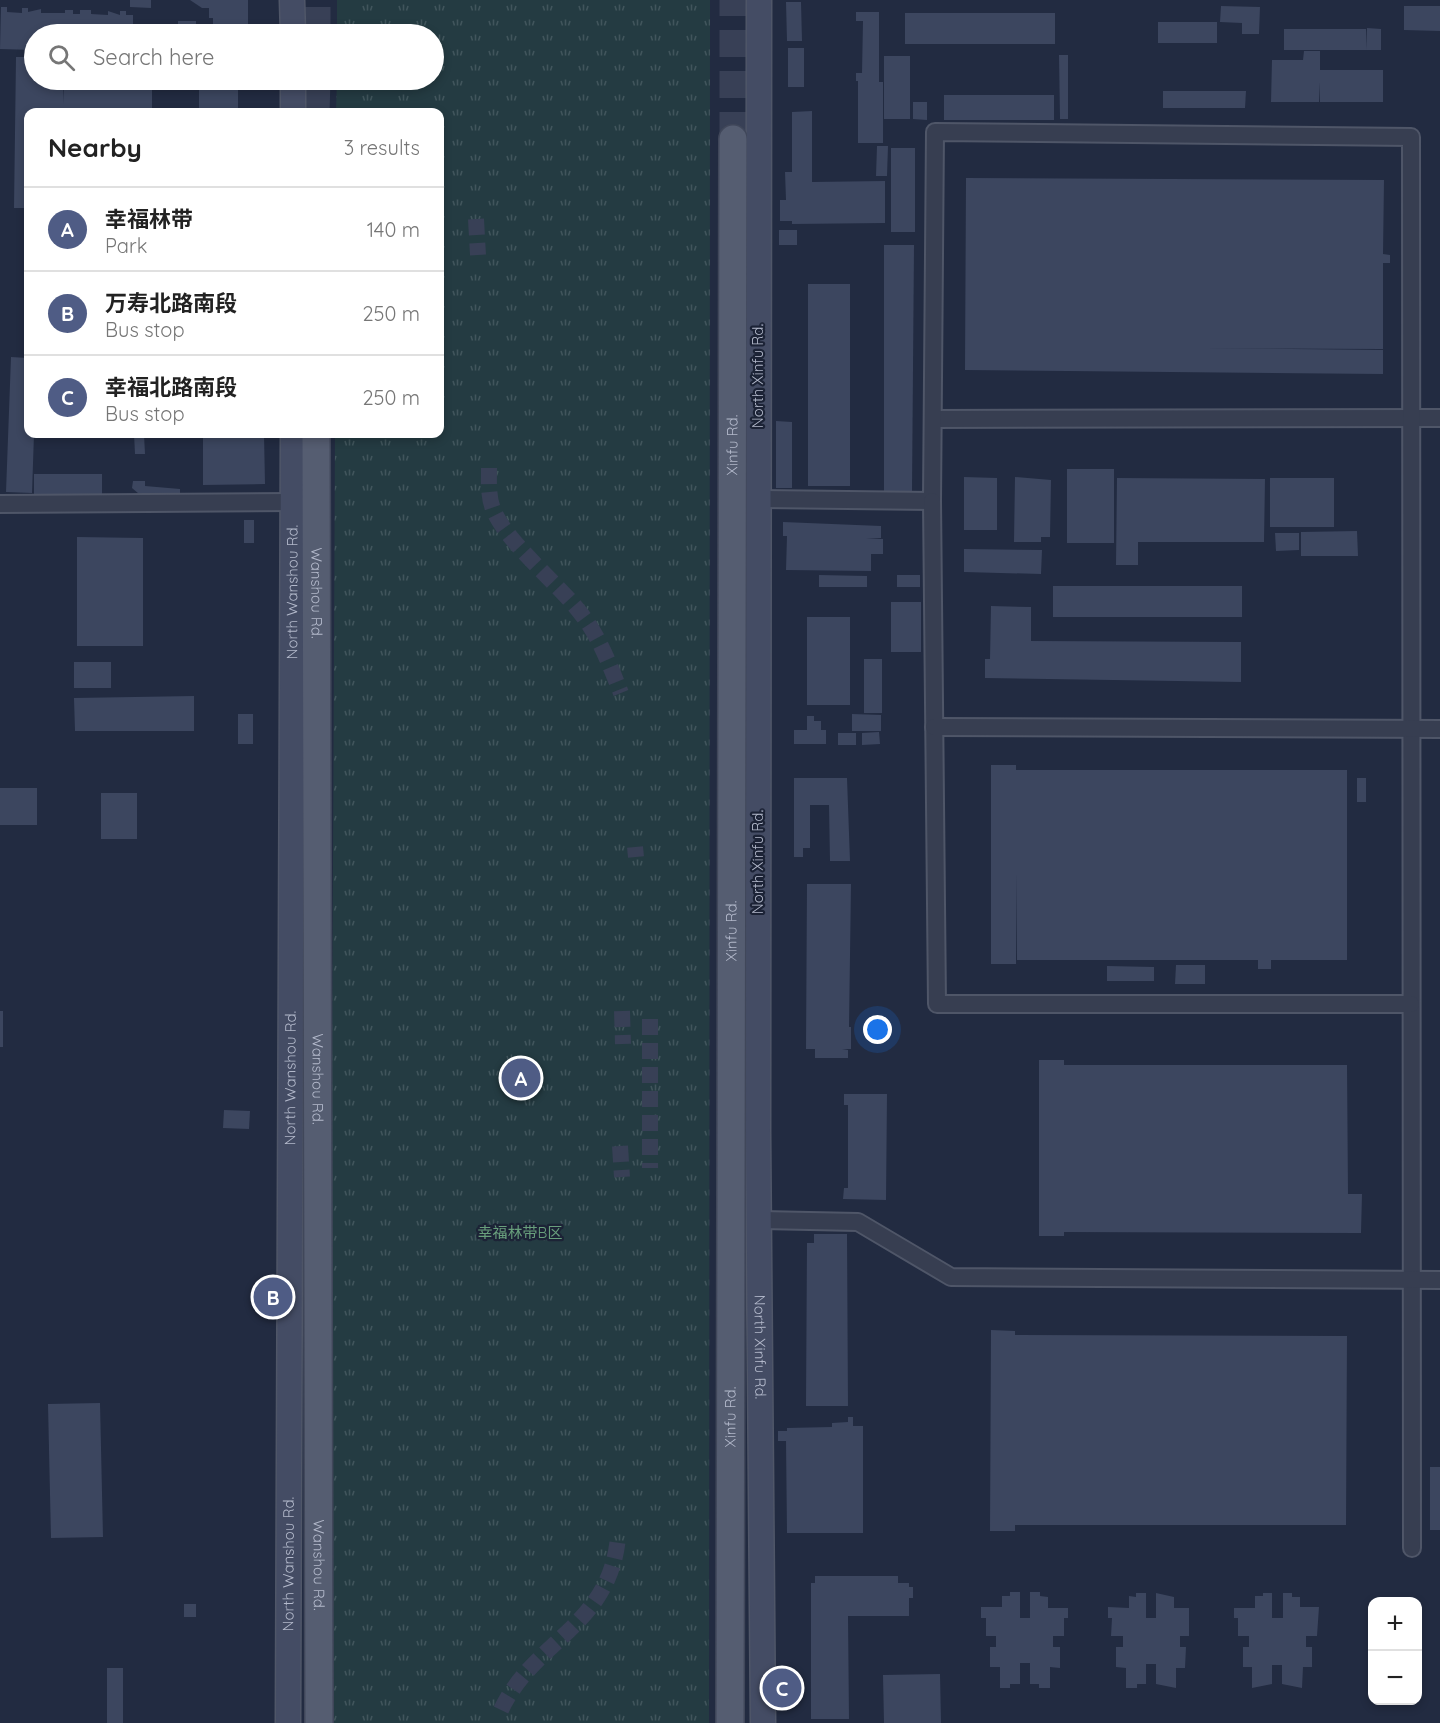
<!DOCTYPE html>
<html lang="en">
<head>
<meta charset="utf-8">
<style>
  :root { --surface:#fff; --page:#f2f2f2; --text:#222; --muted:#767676; --line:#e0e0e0; --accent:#4f5c85 }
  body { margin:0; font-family:Quicksand,"Noto Sans SC",sans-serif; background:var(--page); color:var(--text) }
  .controls { position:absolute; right:18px; bottom:18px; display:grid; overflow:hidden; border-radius:12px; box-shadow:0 3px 9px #0003 }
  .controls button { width:54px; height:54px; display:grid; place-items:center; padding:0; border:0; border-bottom:2px solid var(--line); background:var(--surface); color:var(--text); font:30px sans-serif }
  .you { position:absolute; left:878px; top:1030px; width:21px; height:21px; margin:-15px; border:4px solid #fff; border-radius:50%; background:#1a73e8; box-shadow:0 0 0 9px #1a73e833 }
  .badge { display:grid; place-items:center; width:39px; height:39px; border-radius:50%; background:var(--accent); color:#fff; font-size:20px; font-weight:700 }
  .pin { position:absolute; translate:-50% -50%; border:3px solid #fff; box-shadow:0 2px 6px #0006 }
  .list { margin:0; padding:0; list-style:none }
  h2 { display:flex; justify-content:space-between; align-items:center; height:78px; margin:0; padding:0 24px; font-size:26px }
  h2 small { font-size:20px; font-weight:400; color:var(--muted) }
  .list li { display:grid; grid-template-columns:39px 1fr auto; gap:18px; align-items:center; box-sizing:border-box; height:84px; padding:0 24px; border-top:2px solid var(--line) }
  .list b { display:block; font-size:22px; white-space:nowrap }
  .list p { margin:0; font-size:20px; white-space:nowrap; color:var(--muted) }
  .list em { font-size:20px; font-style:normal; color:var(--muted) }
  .icon { flex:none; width:33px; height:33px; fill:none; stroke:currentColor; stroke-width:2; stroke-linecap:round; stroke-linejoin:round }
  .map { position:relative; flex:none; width:1440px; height:1723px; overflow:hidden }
  .search { position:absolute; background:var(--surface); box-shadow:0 3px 9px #0003; left:24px; top:24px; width:420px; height:66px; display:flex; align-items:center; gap:15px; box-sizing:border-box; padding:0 21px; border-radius:33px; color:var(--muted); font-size:22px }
  .panel { position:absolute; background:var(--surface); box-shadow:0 3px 9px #0003; left:24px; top:108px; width:420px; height:330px; border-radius:12px }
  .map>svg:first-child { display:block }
  .grass { fill:url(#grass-tufts) }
  .building { fill:#3c465f }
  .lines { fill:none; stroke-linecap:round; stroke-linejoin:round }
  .street-tunnel { stroke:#384056; stroke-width:16; stroke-dasharray:16 8; stroke-linecap:butt }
  .primary-tunnel { stroke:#384056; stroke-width:27; stroke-dasharray:27 14; stroke-linecap:butt }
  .street-casing { stroke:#4f5668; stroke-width:20 }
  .secondary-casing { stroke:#4f5668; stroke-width:27 }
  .primary-casing { stroke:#40475a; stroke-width:30 }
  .street { stroke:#373e51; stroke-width:16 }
  .secondary { stroke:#444c64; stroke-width:24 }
  .primary { stroke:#555d71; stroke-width:27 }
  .labels { text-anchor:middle; stroke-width:4.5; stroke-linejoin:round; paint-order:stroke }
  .street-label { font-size:15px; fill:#b3b9cb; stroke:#1c2336 }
  .park-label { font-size:15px; fill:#689f7c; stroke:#1c2336 }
</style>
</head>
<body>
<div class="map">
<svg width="1440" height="1723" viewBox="0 0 1440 1723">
  <defs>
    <pattern id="grass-tufts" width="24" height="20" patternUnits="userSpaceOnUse" patternTransform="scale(1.5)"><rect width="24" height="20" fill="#243b42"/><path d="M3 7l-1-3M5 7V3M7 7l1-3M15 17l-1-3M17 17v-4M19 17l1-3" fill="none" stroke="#41555c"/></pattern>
  </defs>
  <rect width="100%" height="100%" fill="#222b41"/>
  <path class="grass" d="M337 0H710L709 1723H329L335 434H440V112H336L337 80H434V34H337Z"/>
  <g class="building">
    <path d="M130 0H151V8L130 7Z"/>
    <path d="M190 0H248V34H213V18H209V8H202Z"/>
    <path d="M786 2H801L802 41H787Z"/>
    <path d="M1221 6 1260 7 1259 34H1242V23L1220 22Z"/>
    <path d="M1404 6H1440V31L1404 30Z"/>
    <path d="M1 7H7V12L22 13V8H28V12L41 9V13H65V10H73V14H80V10H91V14L108 15V11L120 15V11H126V15H133V34H34V50L0 49Z"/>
    <path d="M856 12H879V82H883V143H858V81H856V73H862L863 21H856Z"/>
    <rect x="905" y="13" width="150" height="31"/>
    <rect x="178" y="21" width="18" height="13"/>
    <rect x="1158" y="22" width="59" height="21"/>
    <path d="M1367 28 1381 29V50H1366Z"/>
    <rect x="1284" y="29" width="82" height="21"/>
    <rect x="144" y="31" width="33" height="3"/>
    <rect x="788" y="48" width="16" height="39"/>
    <path d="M1304 51H1320V70H1383V102H1320V82L1319 102H1271L1272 60H1303Z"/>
    <path d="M1059 55H1068V119H1060Z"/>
    <rect x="884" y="56" width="26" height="63"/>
    <path d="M16 57H34V80H63V104L64 80H152V112H28V208H14Z"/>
    <rect x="199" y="80" width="39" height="32"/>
    <path d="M1163 91H1246L1245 108H1163Z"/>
    <rect x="944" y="95" width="110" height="25"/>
    <path d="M913 102H927V120L913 119Z"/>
    <path d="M812 111V182L885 181V223L792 224V221H780V200H786L785 172H792V112Z"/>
    <path d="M877 146H888L887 176H876Z"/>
    <rect x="891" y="148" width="24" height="84"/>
    <path d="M966 178 1384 180 1383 254 1390 255V263H1383V349L1199 348 1383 350V374L965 370Z"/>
    <rect x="779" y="230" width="18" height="15"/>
    <path d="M884 245H914L912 492H884Z"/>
    <rect x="808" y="284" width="42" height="202"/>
    <path d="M11 357 28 358V434H34L32 493 6 492Z"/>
    <path d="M776 421 792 422V488H776Z"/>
    <path d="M134 434H144L145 454H135Z"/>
    <path d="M203 434H264L265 484 203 485Z"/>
    <rect x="1067" y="469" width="47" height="74"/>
    <rect x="34" y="474" width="68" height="25"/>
    <path d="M964 477 997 478V530H964Z"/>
    <path d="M1015 477 1051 480 1050 537H1041V542H1014Z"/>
    <path d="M1117 478 1265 479 1264 542H1138V565H1116Z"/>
    <rect x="1270" y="478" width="64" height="49"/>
    <path d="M133 481H145V486L180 489V497L145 499 132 488Z"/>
    <rect x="244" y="520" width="10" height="23"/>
    <path d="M783 522 881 526V538L866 539H883V554H871V571L786 570 787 536H783Z"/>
    <path d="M1357 531 1358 556H1301V532Z"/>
    <path d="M1275 533H1299V550L1276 551Z"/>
    <path d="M77 537 143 538V646H77Z"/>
    <path d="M964 549 1042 550 1041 574 964 572Z"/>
    <path d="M819 575 867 576V587H819Z"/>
    <rect x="897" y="575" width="23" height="12"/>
    <rect x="1053" y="586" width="189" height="31"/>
    <rect x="891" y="602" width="30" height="50"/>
    <path d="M991 606 1031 607V641L1241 642V682L985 678V659H990Z"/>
    <rect x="807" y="617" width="43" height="88"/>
    <rect x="864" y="659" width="18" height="54"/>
    <rect x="74" y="662" width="37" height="26"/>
    <path d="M194 696V731H75L74 698Z"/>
    <rect x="238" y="714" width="15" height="30"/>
    <path d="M852 714 881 715V731H852Z"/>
    <path d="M807 716H814V721H821V730H826V744H794V730H807Z"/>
    <path d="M879 732 880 744 862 745V733Z"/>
    <rect x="838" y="733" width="18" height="12"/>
    <path d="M991 765H1016V770H1347V960H1271V969H1258V960H1017L1016 873V964H991Z"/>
    <path d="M794 778H847L850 861H830L829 805H810V848H803V857H794Z"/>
    <rect x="1357" y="778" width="9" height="24"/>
    <rect x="0" y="788" width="37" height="37"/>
    <rect x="101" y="793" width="36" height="46"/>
    <path d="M807 884H851L849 1027H851V1049H842L848 1050V1058H815V1049H806Z"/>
    <path d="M1176 965H1205V984H1175Z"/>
    <path d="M1107 966 1154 967V981H1107Z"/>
    <rect x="0" y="1011" width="3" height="36"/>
    <path d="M1039 1060H1064V1065H1347L1348 1194H1362L1361 1233 1064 1232V1236H1039Z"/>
    <path d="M844 1094H887L886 1200 843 1199 844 1188H848V1105H844Z"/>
    <path d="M224 1110 250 1111 249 1129 223 1128Z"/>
    <path d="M814 1234H847L848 1406H806L807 1243H814Z"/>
    <path d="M991 1330 1015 1331V1335L1347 1336 1346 1525H1015V1531H990Z"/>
    <path d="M100 1403 103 1537 51 1538 48 1404Z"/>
    <path d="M848 1417H853V1426H863V1533H787L786 1441H778V1431H787V1428L832 1427V1423L848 1422Z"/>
    <rect x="1430" y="1467" width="10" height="63"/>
    <path d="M815 1576H898V1583H909V1587H913V1598H909V1616H848L849 1719H811V1583H815Z"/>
    <path d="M1010 1592H1020V1618H1030V1592H1040V1596L1048 1597V1608H1068V1618H1064V1636H1053V1647H1060V1668L1050 1667V1688H1039V1684H1030V1663H1020V1684H1010V1688H1000V1667H990V1647H996V1636H986V1618H981V1607H1002V1596H1010Z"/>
    <path d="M1136 1593H1146V1618H1156V1593L1174 1597V1608H1189V1636H1180V1647H1186L1185 1668H1176V1688L1156 1684V1664H1146V1684H1137V1688H1126V1668L1116 1667V1647H1123V1636H1111L1112 1618H1108V1607L1129 1608V1596L1136 1597Z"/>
    <path d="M1263 1593H1272V1618H1283V1593H1292V1597H1300V1607H1319L1317 1636H1306V1647H1312V1667H1303L1302 1688 1282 1684V1665H1272V1684L1252 1688V1667H1243V1647H1249V1636H1238V1618H1234V1608H1255V1596H1263Z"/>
    <rect x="184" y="1604" width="12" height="13"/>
    <rect x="107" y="1668" width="16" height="55"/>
    <path d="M940 1674 941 1723H884L883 1675Z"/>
  </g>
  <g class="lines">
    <g class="street-tunnel">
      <path d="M476 219 478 255"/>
      <path d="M489 468C489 482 488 496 493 509 505 541 560 585 582 615 600 638 610 666 621 693"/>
      <path d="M635 847 636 857"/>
      <path d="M622 1011 623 1044"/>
      <path d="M650 1019V1168"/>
      <path d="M620 1146 622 1177"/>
      <path d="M501 1710C534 1640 610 1626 618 1537"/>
    </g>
    <g class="primary-tunnel">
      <path d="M317 34V0"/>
      <path d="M316 112 317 80"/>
      <path d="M733 139V0"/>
    </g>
    <defs>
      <g id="street">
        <path d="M933 419 1440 418"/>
        <path d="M758 499 932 501 935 132 1411 137 1412 1548"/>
        <path d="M932 501 937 1004H1411"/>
        <path d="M0 504 293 502"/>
        <path d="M934 727 1440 729"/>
        <path d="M759 1220 858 1222 951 1277 1440 1280"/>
      </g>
      <g id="secondary">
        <path d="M292 0 293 34"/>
        <path id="s1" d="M759 0 758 1132 763 1723"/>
        <path d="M293 80V112"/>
        <path id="s2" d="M288 1723 293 434"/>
      </g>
      <g id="primary">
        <path id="s3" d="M316 434 319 1723"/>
        <path id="s4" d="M730 1723 733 139"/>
      </g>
    </defs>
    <use href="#street" class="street-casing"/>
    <use href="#secondary" class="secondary-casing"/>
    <use href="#primary" class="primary-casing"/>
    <use href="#street" class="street"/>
    <use href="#secondary" class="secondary"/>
    <use href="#primary" class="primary"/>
  </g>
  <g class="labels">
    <g class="street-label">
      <text transform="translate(758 376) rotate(-90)" y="5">North Xinfu Rd.</text>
      <text dy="5" stroke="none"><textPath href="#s4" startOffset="1278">Xinfu Rd.</textPath></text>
      <text dy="5" stroke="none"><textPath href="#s2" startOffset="1131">North Wanshou Rd.</textPath></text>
      <text dy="5" stroke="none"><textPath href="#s3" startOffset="159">Wanshou Rd.</textPath></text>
      <text transform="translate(758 862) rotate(-90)" y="5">North Xinfu Rd.</text>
      <text dy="5" stroke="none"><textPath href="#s4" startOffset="792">Xinfu Rd.</textPath></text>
      <text dy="5" stroke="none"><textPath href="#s2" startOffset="645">North Wanshou Rd.</textPath></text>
      <text dy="5" stroke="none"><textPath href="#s3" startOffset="645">Wanshou Rd.</textPath></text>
      <text dy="5" stroke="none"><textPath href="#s1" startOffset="1347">North Xinfu Rd.</textPath></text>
      <text dy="5" stroke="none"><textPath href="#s4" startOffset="306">Xinfu Rd.</textPath></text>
      <text dy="5" stroke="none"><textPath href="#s2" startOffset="159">North Wanshou Rd.</textPath></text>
      <text dy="5" stroke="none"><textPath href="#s3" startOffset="1131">Wanshou Rd.</textPath></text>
    </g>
    <g class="park-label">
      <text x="520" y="1238">幸福林带B区</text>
    </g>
  </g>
</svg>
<div class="controls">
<button>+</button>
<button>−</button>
</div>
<div class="you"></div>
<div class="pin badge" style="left:521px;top:1078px">A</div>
<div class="pin badge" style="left:273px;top:1297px">B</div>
<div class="pin badge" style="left:782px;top:1688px">C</div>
<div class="search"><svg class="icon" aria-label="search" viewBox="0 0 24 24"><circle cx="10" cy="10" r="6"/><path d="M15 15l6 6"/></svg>Search here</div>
<section class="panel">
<h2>Nearby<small>3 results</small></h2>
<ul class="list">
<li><span class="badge">A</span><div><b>幸福林带</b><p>Park</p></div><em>140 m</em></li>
<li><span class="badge">B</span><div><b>万寿北路南段</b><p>Bus stop</p></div><em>250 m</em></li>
<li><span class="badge">C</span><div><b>幸福北路南段</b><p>Bus stop</p></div><em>250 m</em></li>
</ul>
</section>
</div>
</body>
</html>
